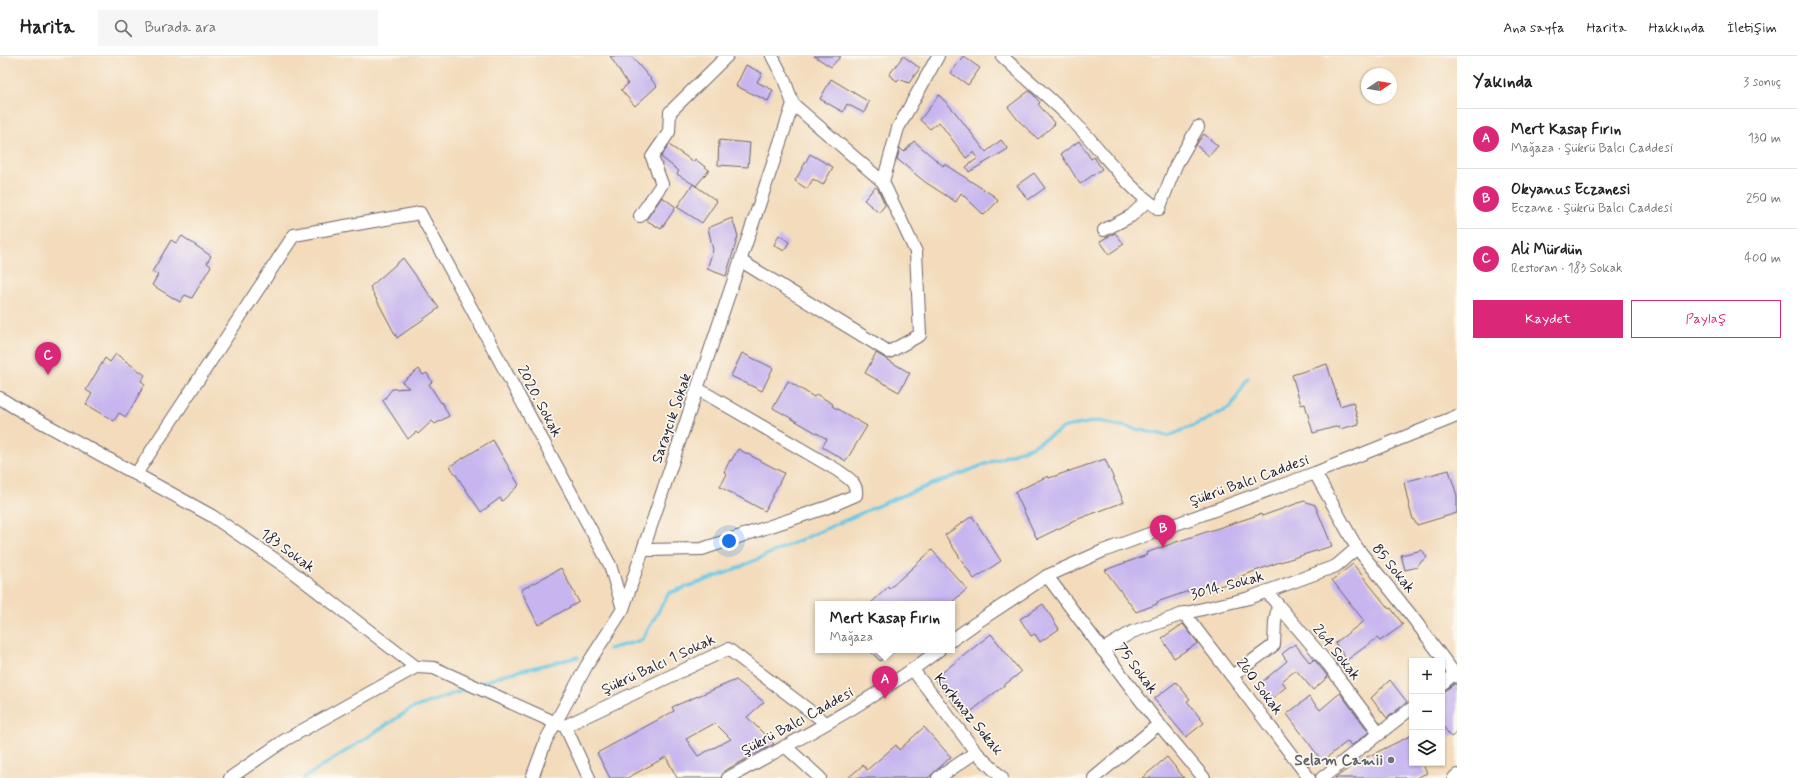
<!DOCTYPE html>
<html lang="tr">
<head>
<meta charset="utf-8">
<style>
  :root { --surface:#fff; --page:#f6f6f6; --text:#222; --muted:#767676; --line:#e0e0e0; --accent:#db2777 }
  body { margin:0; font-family:Mynerve,sans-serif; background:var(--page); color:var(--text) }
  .controls { position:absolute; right:12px; bottom:12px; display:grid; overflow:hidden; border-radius:0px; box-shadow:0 1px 3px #0004 }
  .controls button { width:36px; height:36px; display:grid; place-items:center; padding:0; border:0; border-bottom:1px solid var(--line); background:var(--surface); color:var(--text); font:20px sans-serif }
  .compass { position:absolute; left:1361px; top:12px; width:36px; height:36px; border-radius:50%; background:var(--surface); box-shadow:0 1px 3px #0004; rotate:78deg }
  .you { position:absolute; left:729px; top:485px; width:14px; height:14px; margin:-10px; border:3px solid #fff; border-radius:50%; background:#1a73e8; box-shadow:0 0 0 6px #1a73e833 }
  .badge { display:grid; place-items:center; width:26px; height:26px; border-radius:50%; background:var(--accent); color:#fff; font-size:13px; font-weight:700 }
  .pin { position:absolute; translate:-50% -33px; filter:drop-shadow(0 1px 2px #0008) }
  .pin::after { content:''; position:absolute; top:21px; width:14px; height:12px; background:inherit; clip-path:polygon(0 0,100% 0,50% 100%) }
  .popup { position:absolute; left:815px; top:545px; width:140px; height:52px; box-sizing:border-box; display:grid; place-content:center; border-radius:0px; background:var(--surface); filter:drop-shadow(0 1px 3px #0005); font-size:13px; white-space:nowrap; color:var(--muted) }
  .popup b { font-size:15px; color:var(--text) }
  .popup::after { content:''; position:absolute; left:50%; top:100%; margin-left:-8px; border:8px solid transparent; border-top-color:var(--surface) }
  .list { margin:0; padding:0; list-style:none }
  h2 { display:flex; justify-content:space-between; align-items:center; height:52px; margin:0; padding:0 16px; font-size:17px }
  h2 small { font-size:13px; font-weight:400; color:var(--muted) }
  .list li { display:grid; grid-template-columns:26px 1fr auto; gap:12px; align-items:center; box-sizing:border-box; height:60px; padding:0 16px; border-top:1px solid var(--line) }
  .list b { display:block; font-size:15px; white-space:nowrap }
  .list p { margin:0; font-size:13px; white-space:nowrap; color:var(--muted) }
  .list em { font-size:13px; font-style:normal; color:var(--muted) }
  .actions { display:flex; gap:8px; padding:12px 16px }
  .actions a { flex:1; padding:9px 0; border:1px solid var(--accent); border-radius:0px; text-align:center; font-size:14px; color:var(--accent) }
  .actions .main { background:var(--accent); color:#fff }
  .icon { flex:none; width:22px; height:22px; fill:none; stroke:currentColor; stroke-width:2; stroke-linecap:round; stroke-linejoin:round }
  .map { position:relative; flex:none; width:1457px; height:722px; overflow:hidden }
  header { display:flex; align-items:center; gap:24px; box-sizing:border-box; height:56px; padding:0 20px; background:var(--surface); border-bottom:1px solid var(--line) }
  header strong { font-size:19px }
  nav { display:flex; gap:22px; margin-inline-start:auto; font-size:14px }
  .search { width:280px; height:36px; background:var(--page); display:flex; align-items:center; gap:10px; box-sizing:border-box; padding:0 14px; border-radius:0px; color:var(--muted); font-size:15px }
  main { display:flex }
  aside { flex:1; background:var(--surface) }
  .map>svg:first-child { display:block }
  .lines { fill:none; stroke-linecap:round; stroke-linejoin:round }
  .stream { stroke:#66c6e4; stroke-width:3.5 }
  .building { fill:#c6b5ef; fill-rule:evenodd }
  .minor-casing { stroke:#6b6368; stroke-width:14 }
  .minor { stroke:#fff; stroke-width:12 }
  .worship-dot { fill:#6b7280; stroke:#fbf7ec; stroke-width:1.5 }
  .labels { text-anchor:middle; stroke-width:3.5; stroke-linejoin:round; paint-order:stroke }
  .street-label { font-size:15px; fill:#22223b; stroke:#fbf7ec }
  .worship-label { font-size:15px; font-weight:bold; fill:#5b616d; stroke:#fbf7ec; text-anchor:end }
</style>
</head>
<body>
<header>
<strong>Harita</strong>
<div class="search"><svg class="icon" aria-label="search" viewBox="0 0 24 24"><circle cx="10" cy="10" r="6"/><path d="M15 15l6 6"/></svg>Burada ara</div>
<nav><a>Ana sayfa</a><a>Harita</a><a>Hakkında</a><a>İletişim</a></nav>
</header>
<main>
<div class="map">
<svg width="1457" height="722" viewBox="0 0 1457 722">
  <rect width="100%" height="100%" fill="#fbf7ec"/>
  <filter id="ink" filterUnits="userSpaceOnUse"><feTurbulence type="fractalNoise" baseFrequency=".025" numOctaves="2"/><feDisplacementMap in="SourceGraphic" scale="8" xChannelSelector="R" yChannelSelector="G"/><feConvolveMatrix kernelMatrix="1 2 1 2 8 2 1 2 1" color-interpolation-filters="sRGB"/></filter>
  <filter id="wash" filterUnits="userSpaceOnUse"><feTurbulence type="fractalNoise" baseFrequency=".012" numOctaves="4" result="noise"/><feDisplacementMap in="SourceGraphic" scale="16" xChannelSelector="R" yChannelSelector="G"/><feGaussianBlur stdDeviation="0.9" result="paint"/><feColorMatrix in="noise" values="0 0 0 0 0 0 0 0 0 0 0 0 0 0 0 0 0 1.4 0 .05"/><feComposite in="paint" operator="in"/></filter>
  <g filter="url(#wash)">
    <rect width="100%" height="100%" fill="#f3dbbb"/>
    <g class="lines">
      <g class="stream">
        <path d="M609 593 642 584 669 537 726 517 891 444 1033 390 1065 371 1098 365 1169 380 1204 365 1231 351 1248 322"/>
        <path d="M479 628 506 618 578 601"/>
        <path d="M304 722 411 653 469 632"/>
      </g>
    </g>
    <g id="blocks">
      <g class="building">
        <path d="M610 0H631L657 30 635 50 621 34 628 28Z"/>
        <path d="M814 0H841L831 11Z"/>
        <path d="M903 0 920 12 909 27 899 23 897 25 889 19Z"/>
        <path d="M963 0 980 12 968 29 951 17Z"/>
        <path d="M746 9 762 17 757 26 773 34 768 45 736 30Z"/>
        <path d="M831 23 869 46 864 57 847 48 843 56 820 43Z"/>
        <path d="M1029 35 1034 39 1040 47 1038 48 1055 68 1038 83 1018 64 1008 51Z"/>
        <path d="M939 39 955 56 986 96 1001 84 1008 93 969 116 966 111 978 102 974 96 966 102 939 66 930 73 920 64Z"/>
        <path d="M1204 78 1218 90 1209 100 1196 89Z"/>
        <path d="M719 84 750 87 748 111 718 109Z"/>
        <path d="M914 85 943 110 944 108 994 140 998 145 984 159 961 137 956 146 925 126 897 103 900 92 904 96Z"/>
        <path d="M1079 85 1091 103 1094 101 1102 113 1080 128 1061 98Z"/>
        <path d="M669 89 694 106 695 103 709 114 696 130 677 118 679 115 661 101Z"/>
        <path d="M810 98 833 111 823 129 813 123 807 133 795 125Z"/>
        <path d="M1034 117 1045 132 1028 144 1017 129Z"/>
        <path d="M693 128 717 145 702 167 677 151Z"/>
        <path d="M875 131 878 133 885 149 879 157 864 144Z"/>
        <path d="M662 141 676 151 661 173 646 164Z"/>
        <path d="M732 162 738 180 726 220 707 213 713 194 708 172Z"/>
        <path d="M1115 177 1124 188 1109 198 1100 185Z"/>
        <path d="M779 179 789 186 784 195 774 189Z"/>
        <path d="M182 180 211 200 207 207 211 210 192 242 185 239 180 246 152 229 158 219 152 216 171 184 176 187Z"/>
        <path d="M403 202 439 252 397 282 370 231Z"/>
        <path d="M742 297 773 312 762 335 731 320Z"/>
        <path d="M876 297 910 317 899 336 865 317Z"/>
        <path d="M116 298 145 319 141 325 145 328 126 361 119 357 114 365 86 348 92 338 86 334 105 302 110 306Z"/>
        <path d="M1327 308 1340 350 1353 346 1359 368 1340 373 1339 370 1313 377 1305 348 1301 349 1292 319Z"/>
        <path d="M419 313 423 319 427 317 432 326 429 328 441 347 442 346 449 360 435 368 432 365 418 378 416 376 408 383 383 345 392 333 409 332 402 326Z"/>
        <path d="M788 325 814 341 816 338 833 348 832 350 867 370 846 405 822 391 827 383 773 352Z"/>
        <path d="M493 384 519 429 502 445 500 442 481 456 450 410Z"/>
        <path d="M738 393 784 417 765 455 720 431 727 418 724 416 730 404 731 405Z"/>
        <path d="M1105 403 1124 446 1070 466V467L1037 483 1015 436 1048 420 1049 422Z"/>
        <path d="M1449 414 1457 440V457L1417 469 1413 463 1409 450 1404 426Z"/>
        <path d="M1304 445 1315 449 1332 490 1277 507 1239 521 1240 523 1208 534 1206 529 1157 546V548L1136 556 1105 514 1147 499 1146 497 1176 486 1261 458 1262 460Z"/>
        <path d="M972 460 1001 505 974 523 945 479Z"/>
        <path d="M932 494 967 533 950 548H870L888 531 889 533Z"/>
        <path d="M1422 494 1427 501 1417 509 1418 511 1405 514 1401 499Z"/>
        <path d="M1353 508 1389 553 1391 552 1403 569 1380 585 1377 582 1347 604 1335 587 1364 565 1332 524Z"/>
        <path d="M561 512 579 546 538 569 521 534Z"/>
        <path d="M1043 548 1059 573 1040 586 1035 578 1031 580 1020 563Z"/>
        <path d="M1183 568 1198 587 1174 602 1162 582Z"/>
        <path d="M991 578 1021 616 964 661 934 623Z"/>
        <path d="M1295 588 1310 607 1314 603 1328 621 1313 634 1296 614 1282 625 1286 631 1268 646 1256 631 1287 605 1282 598Z"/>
        <path d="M869 594H891L880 605Z"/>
        <path d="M736 624 764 646 747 661 774 688 724 715 721 722H677L666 701 627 722H610L597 697 674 655 672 651ZM715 667 731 683 698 700 686 683Z"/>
        <path d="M1390 624 1407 646 1387 662 1371 642Z"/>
        <path d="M1176 626 1190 643 1187 645 1204 667 1186 681 1154 643Z"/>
        <path d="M1454 628H1457V677L1451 681 1442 669V637Z"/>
        <path d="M1340 637 1369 676 1351 690 1348 685 1322 705 1287 658 1309 641 1320 654Z"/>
        <path d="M924 671 951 701 928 722H848L863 709 867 714 896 689 899 694Z"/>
        <path d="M1412 679V707H1422L1427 717 1416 722H1335L1361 704Z"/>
        <path d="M1167 701 1184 722H1142Z"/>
      </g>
    </g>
  </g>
  <g filter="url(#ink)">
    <use href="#blocks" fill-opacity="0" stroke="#6b6368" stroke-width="1"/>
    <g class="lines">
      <defs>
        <g id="minor">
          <path d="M1002 0C1026 23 1053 44 1076 68 1104 97 1125 130 1159 153L1176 109 1198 71"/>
          <path d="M793 48 883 126 898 72 938 0"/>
          <path d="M640 160 662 128 652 101 669 76 670 56 727 0"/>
          <path d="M1104 174 1131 160 1147 145"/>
          <path d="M741 205 889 296 920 279 916 196 883 126"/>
          <path d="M0 342 14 351 212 460 286 511 416 611 434 612 556 667 565 670 728 593 826 667"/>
          <path d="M1315 417 1357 492 1410 558 1457 621"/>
          <path d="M136 418 294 179 420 157 610 509 623 553"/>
          <path d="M643 494 702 493 828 451 856 439C858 426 846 421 837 414L698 333"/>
          <path d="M1047 520 1157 666 1204 722"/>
          <path d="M1267 536 1328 608 1380 678"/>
          <path d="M1184 557 1309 722"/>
          <path d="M952 584 976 567 1047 520 1103 495 1315 417 1457 360"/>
          <path d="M1102 594 1132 576 1186 557 1249 542 1336 510 1357 492"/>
          <path d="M913 614 976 696 1002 722"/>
          <path d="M1232 620 1274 589 1275 566 1278 549"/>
          <path d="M1442 628 1454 618"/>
          <path d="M565 670 589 722"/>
          <path d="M785 690 820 722"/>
          <path d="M230 722 285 684 416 611"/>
          <path d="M532 722 546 684 587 609 623 553 793 48 784 23 772 0"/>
          <path d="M728 722C800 682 874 644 939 594"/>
          <path d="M938 722 976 696"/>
          <path d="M1094 722 1159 668"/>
          <path d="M1322 722 1412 652"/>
          <path d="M1454 722 1457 719"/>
        </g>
      </defs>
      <use href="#minor" class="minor-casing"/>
      <use href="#minor" class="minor"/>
    </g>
  </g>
  <circle class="worship-dot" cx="1391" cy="704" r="4"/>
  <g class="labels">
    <g class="street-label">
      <text transform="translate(540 345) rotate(62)" y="5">2020. Sokak</text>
      <text transform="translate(671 362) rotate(-71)" y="5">Saraycık Sokak</text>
      <text transform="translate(1249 424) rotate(-20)" y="5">Şükrü Balcı Caddesi</text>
      <text transform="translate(288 494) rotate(36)" y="5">183 Sokak</text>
      <text transform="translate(1394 512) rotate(51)" y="5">85 Sokak</text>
      <text transform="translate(1227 529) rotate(-15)" y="5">3014. Sokak</text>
      <text transform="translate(1337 596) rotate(51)" y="5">264 Sokak</text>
      <text transform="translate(658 608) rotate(-25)" y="5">Şükrü Balcı 1 Sokak</text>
      <text transform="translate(1137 612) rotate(53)" y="5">75 Sokak</text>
      <text transform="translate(1260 630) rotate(53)" y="5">260 Sokak</text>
      <text transform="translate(969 658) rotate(51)" y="5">Korkmaz Sokak</text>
      <text transform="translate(797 665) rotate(-29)" y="5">Şükrü Balcı Caddesi</text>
    </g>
    <g class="worship-label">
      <text x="1383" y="709">Selam Camii</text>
    </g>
  </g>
</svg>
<div class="controls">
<button>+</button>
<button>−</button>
<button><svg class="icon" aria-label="layers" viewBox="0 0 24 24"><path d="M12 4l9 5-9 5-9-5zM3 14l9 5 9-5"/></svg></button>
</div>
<svg class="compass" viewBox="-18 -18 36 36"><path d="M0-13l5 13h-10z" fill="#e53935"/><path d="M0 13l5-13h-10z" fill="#767676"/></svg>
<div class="you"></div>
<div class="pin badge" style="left:885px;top:643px">A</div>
<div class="popup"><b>Mert Kasap Fırın</b>Mağaza</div>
<div class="pin badge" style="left:1163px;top:492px">B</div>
<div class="pin badge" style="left:48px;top:319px">C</div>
</div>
<aside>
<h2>Yakında<small>3 sonuç</small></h2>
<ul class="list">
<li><span class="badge">A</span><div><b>Mert Kasap Fırın</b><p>Mağaza · Şükrü Balcı Caddesi</p></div><em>130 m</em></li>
<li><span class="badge">B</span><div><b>Okyanus Eczanesi</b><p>Eczane · Şükrü Balcı Caddesi</p></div><em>250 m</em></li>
<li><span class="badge">C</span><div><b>Ali Mürdün</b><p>Restoran · 183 Sokak</p></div><em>400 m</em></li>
</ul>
<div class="actions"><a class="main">Kaydet</a><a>Paylaş</a></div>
</aside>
</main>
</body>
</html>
